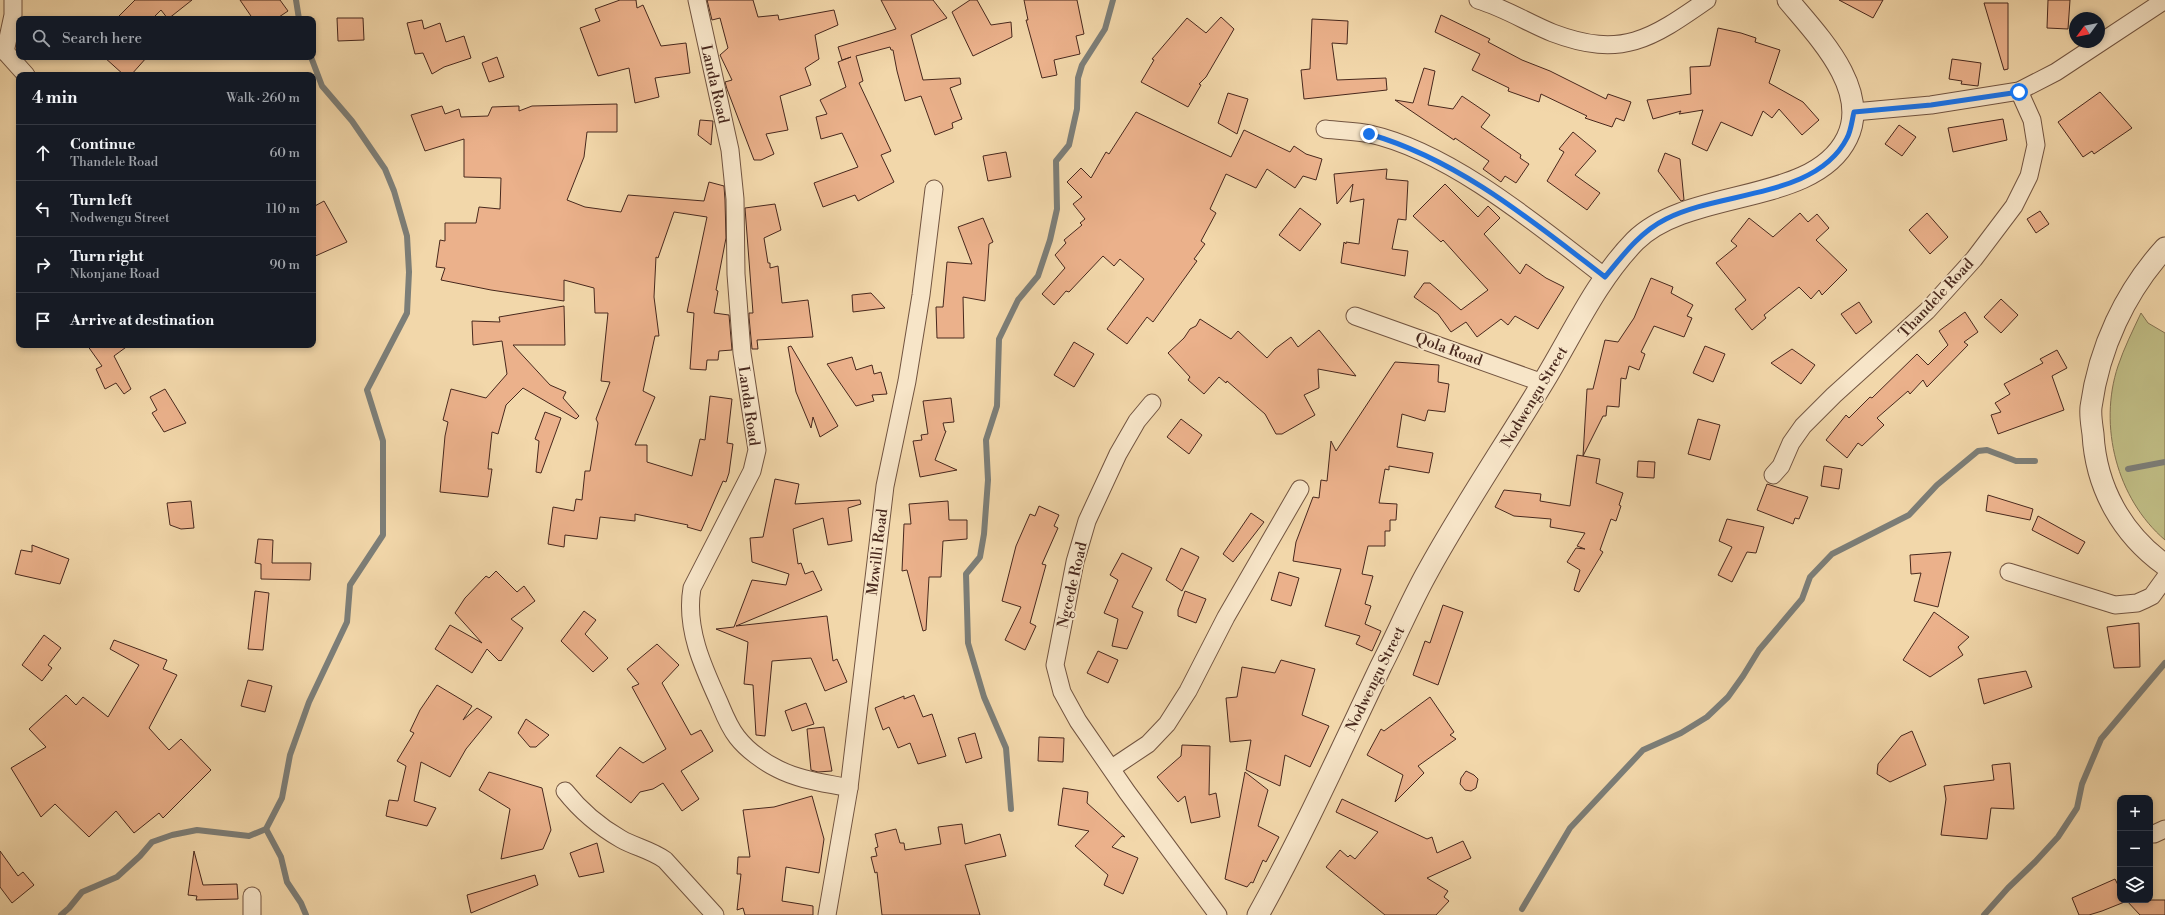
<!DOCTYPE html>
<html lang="en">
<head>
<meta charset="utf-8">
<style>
  :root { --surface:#171b24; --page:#242831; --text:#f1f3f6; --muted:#9ea1a6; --line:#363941 }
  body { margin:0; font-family:"Libre Bodoni",serif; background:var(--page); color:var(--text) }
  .controls { position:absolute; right:12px; bottom:12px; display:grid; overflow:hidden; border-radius:8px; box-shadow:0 2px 6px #0003 }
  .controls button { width:36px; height:36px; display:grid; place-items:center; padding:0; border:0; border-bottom:1px solid var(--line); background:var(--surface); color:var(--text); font:20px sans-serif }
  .compass { position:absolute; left:2069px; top:12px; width:36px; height:36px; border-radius:50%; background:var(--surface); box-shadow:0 2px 6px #0003; rotate:237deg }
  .stop { position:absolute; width:12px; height:12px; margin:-9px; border:3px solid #1a73e8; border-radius:50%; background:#fff }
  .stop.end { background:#1a73e8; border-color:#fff; box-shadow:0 1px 4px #0008 }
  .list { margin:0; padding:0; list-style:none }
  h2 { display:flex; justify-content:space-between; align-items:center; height:52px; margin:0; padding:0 16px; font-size:17px }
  h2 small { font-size:13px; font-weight:400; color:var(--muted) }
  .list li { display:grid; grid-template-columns:26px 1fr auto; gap:12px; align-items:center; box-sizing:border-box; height:56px; padding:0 16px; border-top:1px solid var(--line) }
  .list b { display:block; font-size:15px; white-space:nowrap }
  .list p { margin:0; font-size:13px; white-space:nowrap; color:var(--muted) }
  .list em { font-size:13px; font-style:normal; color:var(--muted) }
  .icon { flex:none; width:22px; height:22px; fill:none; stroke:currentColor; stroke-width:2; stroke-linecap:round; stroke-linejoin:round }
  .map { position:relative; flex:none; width:2165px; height:915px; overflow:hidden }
  .search { position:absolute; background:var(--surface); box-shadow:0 2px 6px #0003; left:16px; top:16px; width:300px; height:44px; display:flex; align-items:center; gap:10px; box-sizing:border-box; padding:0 14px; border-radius:8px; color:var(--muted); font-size:15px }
  .panel { position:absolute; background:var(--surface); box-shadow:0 2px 6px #0003; left:16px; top:72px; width:300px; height:276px; border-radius:8px }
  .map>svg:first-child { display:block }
  .green { fill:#c0bd85; stroke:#847251 }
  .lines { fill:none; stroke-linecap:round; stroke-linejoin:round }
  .stream { stroke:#7c7e78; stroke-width:6 }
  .building { fill:#ebb18b; stroke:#48281d }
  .minor-casing { stroke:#725440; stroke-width:19 }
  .tertiary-casing { stroke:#725440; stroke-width:23 }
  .minor { stroke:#f7e5c8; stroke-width:17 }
  .tertiary { stroke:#f7e5c8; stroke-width:21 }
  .route { stroke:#1a73e8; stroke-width:5 }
  .labels { text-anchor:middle; stroke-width:3.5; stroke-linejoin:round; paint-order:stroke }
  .street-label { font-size:15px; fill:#48281d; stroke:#f7e5c8 }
</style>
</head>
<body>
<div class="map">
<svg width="2165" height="915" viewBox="0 0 2165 915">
  <rect width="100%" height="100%" fill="#f2d7aa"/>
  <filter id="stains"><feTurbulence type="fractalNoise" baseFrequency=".005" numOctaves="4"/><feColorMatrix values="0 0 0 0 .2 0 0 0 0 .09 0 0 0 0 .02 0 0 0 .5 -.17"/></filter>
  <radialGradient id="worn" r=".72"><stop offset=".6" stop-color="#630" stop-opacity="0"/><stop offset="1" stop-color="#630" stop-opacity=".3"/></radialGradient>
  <path class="green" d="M2141 313 2148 323 2165 333V540C2117 499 2098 426 2118 366 2124 348 2133 330 2141 313Z"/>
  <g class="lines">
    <g class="stream">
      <path d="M296 0 299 19"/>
      <path d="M2128 469 2165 462"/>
      <path d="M1011 809 1006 748 984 697 968 643 966 574 980 557 984 534 988 480 986 440 997 406 999 339 1018 300 1038 276 1050 240 1057 209 1056 161 1069 145 1077 109 1078 78 1082 65 1105 29 1113 0"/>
      <path d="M266 829 281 857 287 882 301 903 306 915"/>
      <path d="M1522 909 1570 828 1643 750 1681 733 1707 717 1728 697 1743 676 1759 650 1802 599 1810 577 1832 554 1909 515 1937 485 1978 451 1987 450 2016 461H2035"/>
      <path d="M61 915 69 908 82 892 117 877 140 856 152 842 172 835 197 830 249 836 266 829 282 798 290 755 309 702 347 622 350 585 383 535V441L367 390 407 313 409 272 407 236 394 191 385 169 352 121 322 86 311 57"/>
      <path d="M1984 915 2008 888 2035 862 2058 837 2077 808 2082 784 2101 739 2165 663"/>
    </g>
  </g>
  <g class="building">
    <path d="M135 0H192L168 19 161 10 152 19H116Z"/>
    <path d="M240 0H280L288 11 276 19H253Z"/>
    <path d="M620 0H636L637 8 643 5 661 46 686 43 690 73 655 78 659 97 635 103 629 68 598 76 580 28 600 21 595 9Z"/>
    <path d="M707 0H753L758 17 778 15 779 20 834 10 838 25 815 35 819 59 805 68 811 85 780 96 788 130 766 134 774 154 761 160H754L727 89 725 82 732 80 720 55 728 48 720 18 712 20Z"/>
    <path d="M881 0H933L947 18 911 35 923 80 960 78 961 84 950 88 962 119 952 123 953 128 935 135 921 96 905 101 897 71 893 50H891L890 47 856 56 863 81 859 83 891 151 881 155 894 182 858 201 855 195 823 207 814 183 858 167 842 133 821 139 816 117 827 114 820 100 846 87 838 62 851 57 842 60 838 47 896 29Z"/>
    <path d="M970 0H977L991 25 1011 22 1012 37 973 56 952 12Z"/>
    <path d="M1024 0H1077L1084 34 1076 36 1080 54 1054 60 1057 75 1042 78 1026 20H1028Z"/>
    <path d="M1839 0H1883L1873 18Z"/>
    <path d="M2048 0H2070L2068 29 2047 28Z"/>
    <path d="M1984 3H2008V69L2004 70Z"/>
    <path d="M1441 15 1490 39 1488 42 1522 60 1550 71 1606 99 1608 94 1631 102 1624 121 1616 118 1612 127 1585 118 1587 116 1541 94 1539 102 1508 91 1509 88 1472 70 1480 54 1435 32Z"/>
    <path d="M1221 17 1234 29 1206 77 1199 84 1201 85 1188 107 1141 82 1154 60 1152 59 1187 18 1206 33Z"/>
    <path d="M337 18H363L364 40 338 41Z"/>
    <path d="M1312 19 1348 21 1347 44 1332 43 1337 80 1386 78 1387 90 1304 99 1301 70 1310 69Z"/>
    <path d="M422 20 424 29 440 23 446 42 464 36 471 58 444 67 432 74 423 53 415 54 407 23Z"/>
    <path d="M1718 28 1741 33 1756 38 1755 42 1780 50 1769 83 1803 102 1819 120 1802 135 1779 109 1772 118 1763 111 1752 136 1721 122 1707 151 1692 144 1703 110 1679 114 1681 111 1653 119 1647 100 1691 94 1690 67 1710 66Z"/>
    <path d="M104 57H147L131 75H124Z"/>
    <path d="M497 57 504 77 489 82 482 63Z"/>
    <path d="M1952 59 1981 63 1978 86 1961 84 1962 81 1949 79Z"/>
    <path d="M1424 68 1435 71 1428 105 1453 109 1462 96 1490 115 1481 127 1521 155 1520 158 1529 164 1516 183 1505 176 1501 182 1483 169 1489 161 1455 138 1454 140 1395 100 1413 103Z"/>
    <path d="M2100 92 2132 128 2094 154 2092 151 2083 157 2058 122Z"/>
    <path d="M1228 93 1248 99 1237 134 1218 123Z"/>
    <path d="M617 104V132H587L584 157 567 200 585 207 621 212 628 195 704 201 709 182 724 186 725 200 726 238 716 290 718 291 714 313 729 315 732 350 719 351 718 360H707L706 370 690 369 694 313 687 312 707 217 674 212 658 258 656 257 654 297 659 336H655L643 391 655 397 635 445H647V462L692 476 700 439 705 440 710 396 732 399 727 443 733 444 729 473 726 482 723 481 701 531 687 527 688 525 635 514V521L600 517 597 539 565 535 564 547 548 544 553 507 574 511 576 499 582 500 585 471H590L598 423 596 419 610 382 601 381 608 313H595L594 288 564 280V301L491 290 441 280 445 268 436 267 440 240 445 241V223H476L479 207 500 209 501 178 464 177V139L425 151 411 115 442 106 445 114 459 109 461 117 488 116 492 107 519 106V111L532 106Z"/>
    <path d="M1136 112 1231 157 1244 130 1290 152 1294 146 1306 154 1322 159 1316 180 1303 176 1295 188 1267 169 1256 188 1226 174 1210 209 1216 213 1201 241 1205 244 1194 259 1197 261 1153 322 1147 317 1127 344 1107 329 1144 279 1120 259 1114 266 1103 256 1069 292 1066 291 1054 305 1042 294 1065 268 1055 255 1066 243 1064 240 1082 225 1080 223 1085 219 1073 204 1082 197 1067 182 1081 168 1091 178 1106 152 1109 154Z"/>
    <path d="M2003 119 2007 140 1953 152 1948 128Z"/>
    <path d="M700 120 713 121 711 145 698 135Z"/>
    <path d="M1899 125 1916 137 1902 156 1885 144Z"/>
    <path d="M1573 132 1596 151 1575 175 1600 193 1587 210 1547 181 1564 152 1559 149Z"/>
    <path d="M1006 152 1011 177 988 181 983 156Z"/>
    <path d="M1665 153 1680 159 1684 200 1681 201 1658 171Z"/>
    <path d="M1387 169 1386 179 1408 181 1406 220 1398 219 1392 249 1408 251 1405 276 1341 263 1344 242 1346 244V242L1359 244 1364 199 1350 202 1353 184 1337 204 1334 174Z"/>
    <path d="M1445 184 1478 217 1488 206 1500 218 1484 234 1520 274 1526 264 1546 278 1564 287 1538 329 1515 316 1508 325 1501 319 1477 337 1466 322 1451 332 1438 314 1414 297 1424 283H1430L1461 310 1488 290 1443 240 1441 242 1413 216Z"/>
    <path d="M324 201 347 242 313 257V207Z"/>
    <path d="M775 204 781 230 764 238 768 263H770V268L778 266 782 303 808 300 813 337 757 340 758 349H752L749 317V313H753L745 208Z"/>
    <path d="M1300 208 1321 224 1300 251 1279 235Z"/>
    <path d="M2040 211 2049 224 2036 233 2027 219Z"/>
    <path d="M1800 213 1808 222 1817 214 1829 228 1816 240 1847 270 1822 295 1819 290 1811 299 1799 287 1764 315 1766 318 1752 330 1735 309 1746 300 1716 263 1737 246 1731 241 1749 218 1773 237Z"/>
    <path d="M1927 213 1948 237 1930 254 1909 230Z"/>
    <path d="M983 218 993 242 989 244 985 301 963 297 964 338H937L936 307H943L947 262 972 264 958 227Z"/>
    <path d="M1651 278 1673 287 1671 293 1693 305 1687 316 1692 318 1684 337 1654 326 1641 352 1645 354 1639 370 1629 366 1626 379 1621 378 1619 407 1607 406 1606 416H1603L1583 456 1587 389H1593L1605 340 1618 342 1634 318Z"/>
    <path d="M871 293 885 308 853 312 852 295Z"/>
    <path d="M2001 299 2018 315 2001 333 1984 317Z"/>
    <path d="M1859 302 1872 322 1856 334 1841 314Z"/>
    <path d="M564 306 565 345H513L550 385 566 392 563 398 579 416 576 419 523 388 506 405 498 434 492 432 488 469H492L488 497 440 492 445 436 448 422 443 420 451 389 486 398 507 374 502 341 473 345 472 321 500 322 499 317Z"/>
    <path d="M1965 312 1978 332 1964 342 1968 345 1927 387 1923 380 1910 394 1908 391 1877 418 1884 425 1862 446 1858 443 1847 458 1826 440 1846 415 1849 418 1870 397 1872 398 1917 354 1928 365 1948 345 1939 331Z"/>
    <path d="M1200 319 1231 339 1238 331 1267 358 1275 349 1291 337 1298 347 1319 330 1356 376 1318 369 1319 388 1304 395 1315 415 1282 434H1276L1265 414 1227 381 1226 383 1219 377 1204 394 1188 380 1190 377 1168 353 1184 338 1190 329 1196 326Z"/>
    <path d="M1074 342 1094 354 1074 387 1054 375Z"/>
    <path d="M87 345H129L114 356 131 389 124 394 116 383 105 389 96 369 102 366Z"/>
    <path d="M791 346 838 426 820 437 813 417 811 428 796 392 788 347Z"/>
    <path d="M1705 346 1725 354 1713 382 1693 373Z"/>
    <path d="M1792 349 1815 365 1801 384 1771 363Z"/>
    <path d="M2057 350 2067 368 2052 376 2064 410 1998 434 1991 415 2001 412 1995 403 2010 394 2004 384 2043 363 2040 359Z"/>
    <path d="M852 357 856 370 872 365 874 374 881 372 887 394 872 395 874 401 856 406 827 364Z"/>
    <path d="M1395 362 1439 365 1438 382 1449 384 1445 412 1428 410 1425 421 1402 414 1397 447 1433 453 1429 473 1389 466V470L1385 469 1379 503 1397 504 1396 520H1390V531H1385V546H1368L1362 574 1373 576 1365 604 1371 606 1365 624 1381 631 1372 651 1356 644 1360 636 1325 626 1341 569 1293 561 1296 542 1313 497 1319 498 1321 480 1327 481 1331 441 1336 451Z"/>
    <path d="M165 389 186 423 164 432 152 413 157 410 150 397Z"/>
    <path d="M951 398 954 422 943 423 945 431H946L935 460 957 470 920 477 913 441 922 440 921 435 928 434 923 401Z"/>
    <path d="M545 412 561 418 541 473 536 472 539 441 535 439Z"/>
    <path d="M1181 419 1202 435 1189 454 1167 437Z"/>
    <path d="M1698 419 1720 425 1710 460 1688 454Z"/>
    <path d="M1577 455 1600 459 1596 483 1623 493 1619 505 1621 506 1616 521 1611 519 1600 550 1603 552 1579 592 1574 590 1580 570 1567 562 1576 548 1585 549 1577 546 1585 533 1550 527 1551 519 1514 516 1495 507 1504 490 1541 494 1540 501 1570 506Z"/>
    <path d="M1638 461 1655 462 1654 478 1637 477Z"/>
    <path d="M1824 466 1842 469 1839 489 1821 486Z"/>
    <path d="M775 479 799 484 795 504 860 500 861 504 848 508 852 541 828 545 823 518 793 529 798 564 801 563 805 574 813 571 822 590 736 626 827 616 833 661 837 659 847 682 825 691 811 658 772 661 765 736 756 735 753 685 744 684 748 642 716 629 734 627 752 580 786 585 789 574 752 562 750 538 763 537Z"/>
    <path d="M1767 484 1808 497 1799 519 1795 518 1793 524 1757 510Z"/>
    <path d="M1988 495 2033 509 2030 520 1986 511Z"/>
    <path d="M191 501 194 528 181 529 170 525 167 503Z"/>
    <path d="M948 501 949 520H967V539L943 541 941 577H929L926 630 923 631 907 570 902 571 904 524H911L909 504Z"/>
    <path d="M1039 506 1059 515 1054 526 1058 528 1042 564 1046 565 1030 623 1036 626 1025 650 1005 640 1021 607 1002 601 1016 546 1030 514 1035 516Z"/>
    <path d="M1251 513 1264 522 1233 562 1223 554Z"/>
    <path d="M2038 516 2085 542 2078 554 2032 530Z"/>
    <path d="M1727 519 1764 527 1756 553 1747 552 1732 582 1718 575 1732 547 1719 541Z"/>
    <path d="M258 539 273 540 272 563H311L310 580 261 579V564L255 563Z"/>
    <path d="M32 545 69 559 60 584 15 574 21 550 32 552Z"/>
    <path d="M1181 548 1199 557 1182 591 1166 580Z"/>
    <path d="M1951 552 1938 607 1914 601 1921 573 1911 574 1910 555Z"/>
    <path d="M1122 553 1152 568 1132 607 1143 612 1127 649 1112 646 1118 619 1104 613 1118 580 1110 575Z"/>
    <path d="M496 571 517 592 524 586 535 601 511 619 523 628 501 661 500 660 499 661 487 649 472 673 435 649 450 625 482 643 455 613 465 598 486 576 489 578Z"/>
    <path d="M1279 572 1299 578 1291 606 1271 600Z"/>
    <path d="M255 591 269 593 263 650 248 649Z"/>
    <path d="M1185 591 1206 599 1196 623 1178 616V610Z"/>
    <path d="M1443 605 1463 612 1438 685 1413 675 1425 641 1430 643Z"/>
    <path d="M584 611 596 620 585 634 608 658 593 672 561 641Z"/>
    <path d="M1934 612 1969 637 1958 647 1963 655 1930 677 1903 660Z"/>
    <path d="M2139 623 2140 667 2114 668 2107 627Z"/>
    <path d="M44 635 61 648 48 665 52 668 42 681 22 665Z"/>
    <path d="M114 640 167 660 163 669 177 675 149 728 169 750 181 739 211 770 163 818 159 813 134 833 116 811 89 837 55 804 41 817 11 768 46 747 29 729 66 695 76 705 83 697 108 717 139 665 110 649Z"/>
    <path d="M657 644 679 665 662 683 691 735 701 730 713 751 681 771 699 799 682 811 663 783 653 789 640 792 631 803 596 776 620 747 643 763 666 749 632 687 639 684 627 669Z"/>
    <path d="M1098 651 1118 660 1108 683 1087 673Z"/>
    <path d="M1281 660 1315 669 1302 715 1329 726 1310 767 1285 755 1280 786 1246 770 1251 740 1230 742 1226 698 1237 697 1242 667 1275 673Z"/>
    <path d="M2026 671 2032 687 1984 704 1978 679Z"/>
    <path d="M248 680 272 686 265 712 241 706Z"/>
    <path d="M437 685 472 706 463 720 477 708 492 717 466 749 450 777 421 762 414 801 436 808 427 826 386 816 389 800 398 801 406 766 397 761 414 733 410 731 420 710Z"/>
    <path d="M914 695 923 717 932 714 946 756 918 764 910 743 898 748 889 727 883 730 875 708 904 696V699Z"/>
    <path d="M1430 697 1454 732 1450 735 1456 739 1418 766 1424 773 1395 802 1403 775 1367 755 1381 729 1384 731Z"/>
    <path d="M806 703 814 724 792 731 785 711Z"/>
    <path d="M526 719 549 735 536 747H530L518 733Z"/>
    <path d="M824 727 832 771 818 772 811 770 807 729Z"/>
    <path d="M1912 731 1926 765 1890 782 1877 774 1878 764 1901 736Z"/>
    <path d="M975 733 982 758 966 763 958 738Z"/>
    <path d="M1039 737 1064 738 1063 762 1038 761Z"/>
    <path d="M1182 745 1210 746 1209 795 1216 793 1220 817 1191 823 1185 796 1178 802 1157 777 1181 756Z"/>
    <path d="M2010 763 2014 809 1991 808 1987 839 1941 835 1946 799 1944 786 1994 780 1992 765Z"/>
    <path d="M1466 771 1474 775 1478 779 1476 788 1471 791 1465 790 1460 784 1461 778Z"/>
    <path d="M489 772 542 788 551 830 543 849 501 859 510 809 479 790Z"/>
    <path d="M1245 772 1268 790 1258 826 1279 837 1266 862 1263 860 1253 883 1251 882 1247 887 1225 879Z"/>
    <path d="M1063 788 1088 792 1087 803 1125 837 1122 836 1112 847 1138 858 1123 894 1104 885 1108 875 1075 846 1089 831 1058 825Z"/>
    <path d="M812 796 824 839 819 873 786 867 782 901 813 906V915H745L743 908 737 910 741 874H737L738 857H750L743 810 774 807Z"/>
    <path d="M1342 799 1427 839 1432 837 1437 853 1463 841 1471 858 1427 878 1448 891 1444 897 1449 901 1436 915H1385L1326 867 1340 850 1348 857 1350 855 1355 859 1378 832 1336 812Z"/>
    <path d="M962 824 965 844 1000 834 1006 856 965 865 980 915H882L877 872 875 873 871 857 877 856 875 848 878 847 875 834 896 829 900 843H904L905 850 941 844 938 827Z"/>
    <path d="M597 843 604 872 579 877 570 853Z"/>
    <path d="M0 851 18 876 23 872 34 885 12 903 0 887Z"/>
    <path d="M194 851 203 885 237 884 238 899 196 900 197 896 188 895Z"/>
    <path d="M535 875 538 885 471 913 467 895Z"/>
    <path d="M2115 879 2120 889V900L2127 901 2102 911 2089 915H2079L2072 898Z"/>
    <path d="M2126 900H2165V915H2140Z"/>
  </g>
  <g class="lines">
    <defs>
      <g id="minor">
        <path d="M697 0 730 150 735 199 736 274 742 353 757 450 752 471 692 588C685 628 703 667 719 702 724 714 729 727 737 737 747 750 764 762 778 769 799 780 826 783 849 788"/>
        <path d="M1478 0C1505 8 1528 23 1553 33 1622 59 1651 39 1707 0"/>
        <path d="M0 46 26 75"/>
        <path d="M5 52 13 15V0"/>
        <path d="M1854 112 1931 105 2019 91 2056 72 2165 0"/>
        <path d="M1325 129C1340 131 1356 131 1370 134 1451 152 1540 227 1605 277"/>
        <path d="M1355 316 1543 383"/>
        <path d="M1152 403 1137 421 1118 454 1087 521 1075 562 1055 665 1062 692 1078 721 1127 792 1218 915"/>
        <path d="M1773 475 1781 466 1791 443 1803 426 1834 395 1927 311 1974 259 2014 206 2029 176 2036 145 2032 120 2019 91"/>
        <path d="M2009 572 2115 605 2137 603 2146 599 2152 596 2165 578"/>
        <path d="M1112 768 1148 744 1167 724 1188 691 1226 617 1300 489"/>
        <path d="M565 791C580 810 600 827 621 839 635 847 651 850 665 860L715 915"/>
        <path d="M2154 834 2165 829"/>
        <path d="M252 896V915"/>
        <path d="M827 915 849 788 885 486 907 381 921 295 934 189"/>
      </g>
      <g id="tertiary">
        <path d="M2165 248C2125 292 2099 348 2091 407 2090 416 2092 426 2093 434 2096 488 2122 534 2165 565"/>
        <path d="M1258 915C1303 834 1341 750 1381 666 1397 635 1411 601 1428 571 1462 509 1502 450 1539 389 1570 340 1594 283 1635 241 1689 187 1814 206 1847 138 1871 89 1817 35 1788 0"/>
      </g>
    </defs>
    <use href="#minor" class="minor-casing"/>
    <use href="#tertiary" class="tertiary-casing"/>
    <use href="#minor" class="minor"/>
    <use href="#tertiary" class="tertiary"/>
  </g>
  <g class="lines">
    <path class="route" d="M1369 134C1459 160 1532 221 1605 277 1623 255 1640 232 1666 219 1720 191 1817 198 1847 138 1851 131 1852 120 1854 112L1931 105 2019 92"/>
  </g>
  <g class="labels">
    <g class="street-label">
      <text transform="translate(715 84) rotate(77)" y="5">Landa Road</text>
      <text transform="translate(1936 298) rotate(-47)" y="5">Thandele Road</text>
      <text transform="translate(1449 349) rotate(20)" y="5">Qola Road</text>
      <text transform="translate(1534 397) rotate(-59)" y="5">Nodwengu Street</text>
      <text transform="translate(749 406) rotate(82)" y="5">Landa Road</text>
      <text transform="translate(877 552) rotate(-83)" y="5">Mzwilli Road</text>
      <text transform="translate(1072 585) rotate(-77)" y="5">Ngcede Road</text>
      <text transform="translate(1375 679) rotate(-64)" y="5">Nodwengu Street</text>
    </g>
  </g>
  <rect width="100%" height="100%" filter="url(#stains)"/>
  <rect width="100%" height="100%" fill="url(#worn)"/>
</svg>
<div class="controls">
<button>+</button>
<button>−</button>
<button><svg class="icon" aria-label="layers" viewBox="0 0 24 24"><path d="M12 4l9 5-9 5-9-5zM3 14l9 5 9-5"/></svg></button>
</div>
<svg class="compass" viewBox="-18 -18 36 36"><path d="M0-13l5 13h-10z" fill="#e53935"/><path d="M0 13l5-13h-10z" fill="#9ea1a6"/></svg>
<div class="stop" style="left:2019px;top:92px"></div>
<div class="stop end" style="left:1369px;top:134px"></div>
<div class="search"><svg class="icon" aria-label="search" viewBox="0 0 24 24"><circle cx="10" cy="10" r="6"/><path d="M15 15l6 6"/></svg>Search here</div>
<section class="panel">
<h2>4 min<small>Walk · 260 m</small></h2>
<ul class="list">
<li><svg class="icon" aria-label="ahead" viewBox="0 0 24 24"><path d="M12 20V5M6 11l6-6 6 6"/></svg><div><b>Continue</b><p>Thandele Road</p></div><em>60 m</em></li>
<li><svg class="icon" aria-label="left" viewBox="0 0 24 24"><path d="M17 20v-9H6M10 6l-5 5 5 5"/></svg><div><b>Turn left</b><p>Nodwengu Street</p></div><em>110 m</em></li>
<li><svg class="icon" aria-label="right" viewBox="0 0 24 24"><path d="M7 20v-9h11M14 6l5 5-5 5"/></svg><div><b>Turn right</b><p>Nkonjane Road</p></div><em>90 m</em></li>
<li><svg class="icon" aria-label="arrive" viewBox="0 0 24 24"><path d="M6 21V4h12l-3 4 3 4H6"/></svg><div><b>Arrive at destination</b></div></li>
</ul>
</section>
</div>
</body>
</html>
